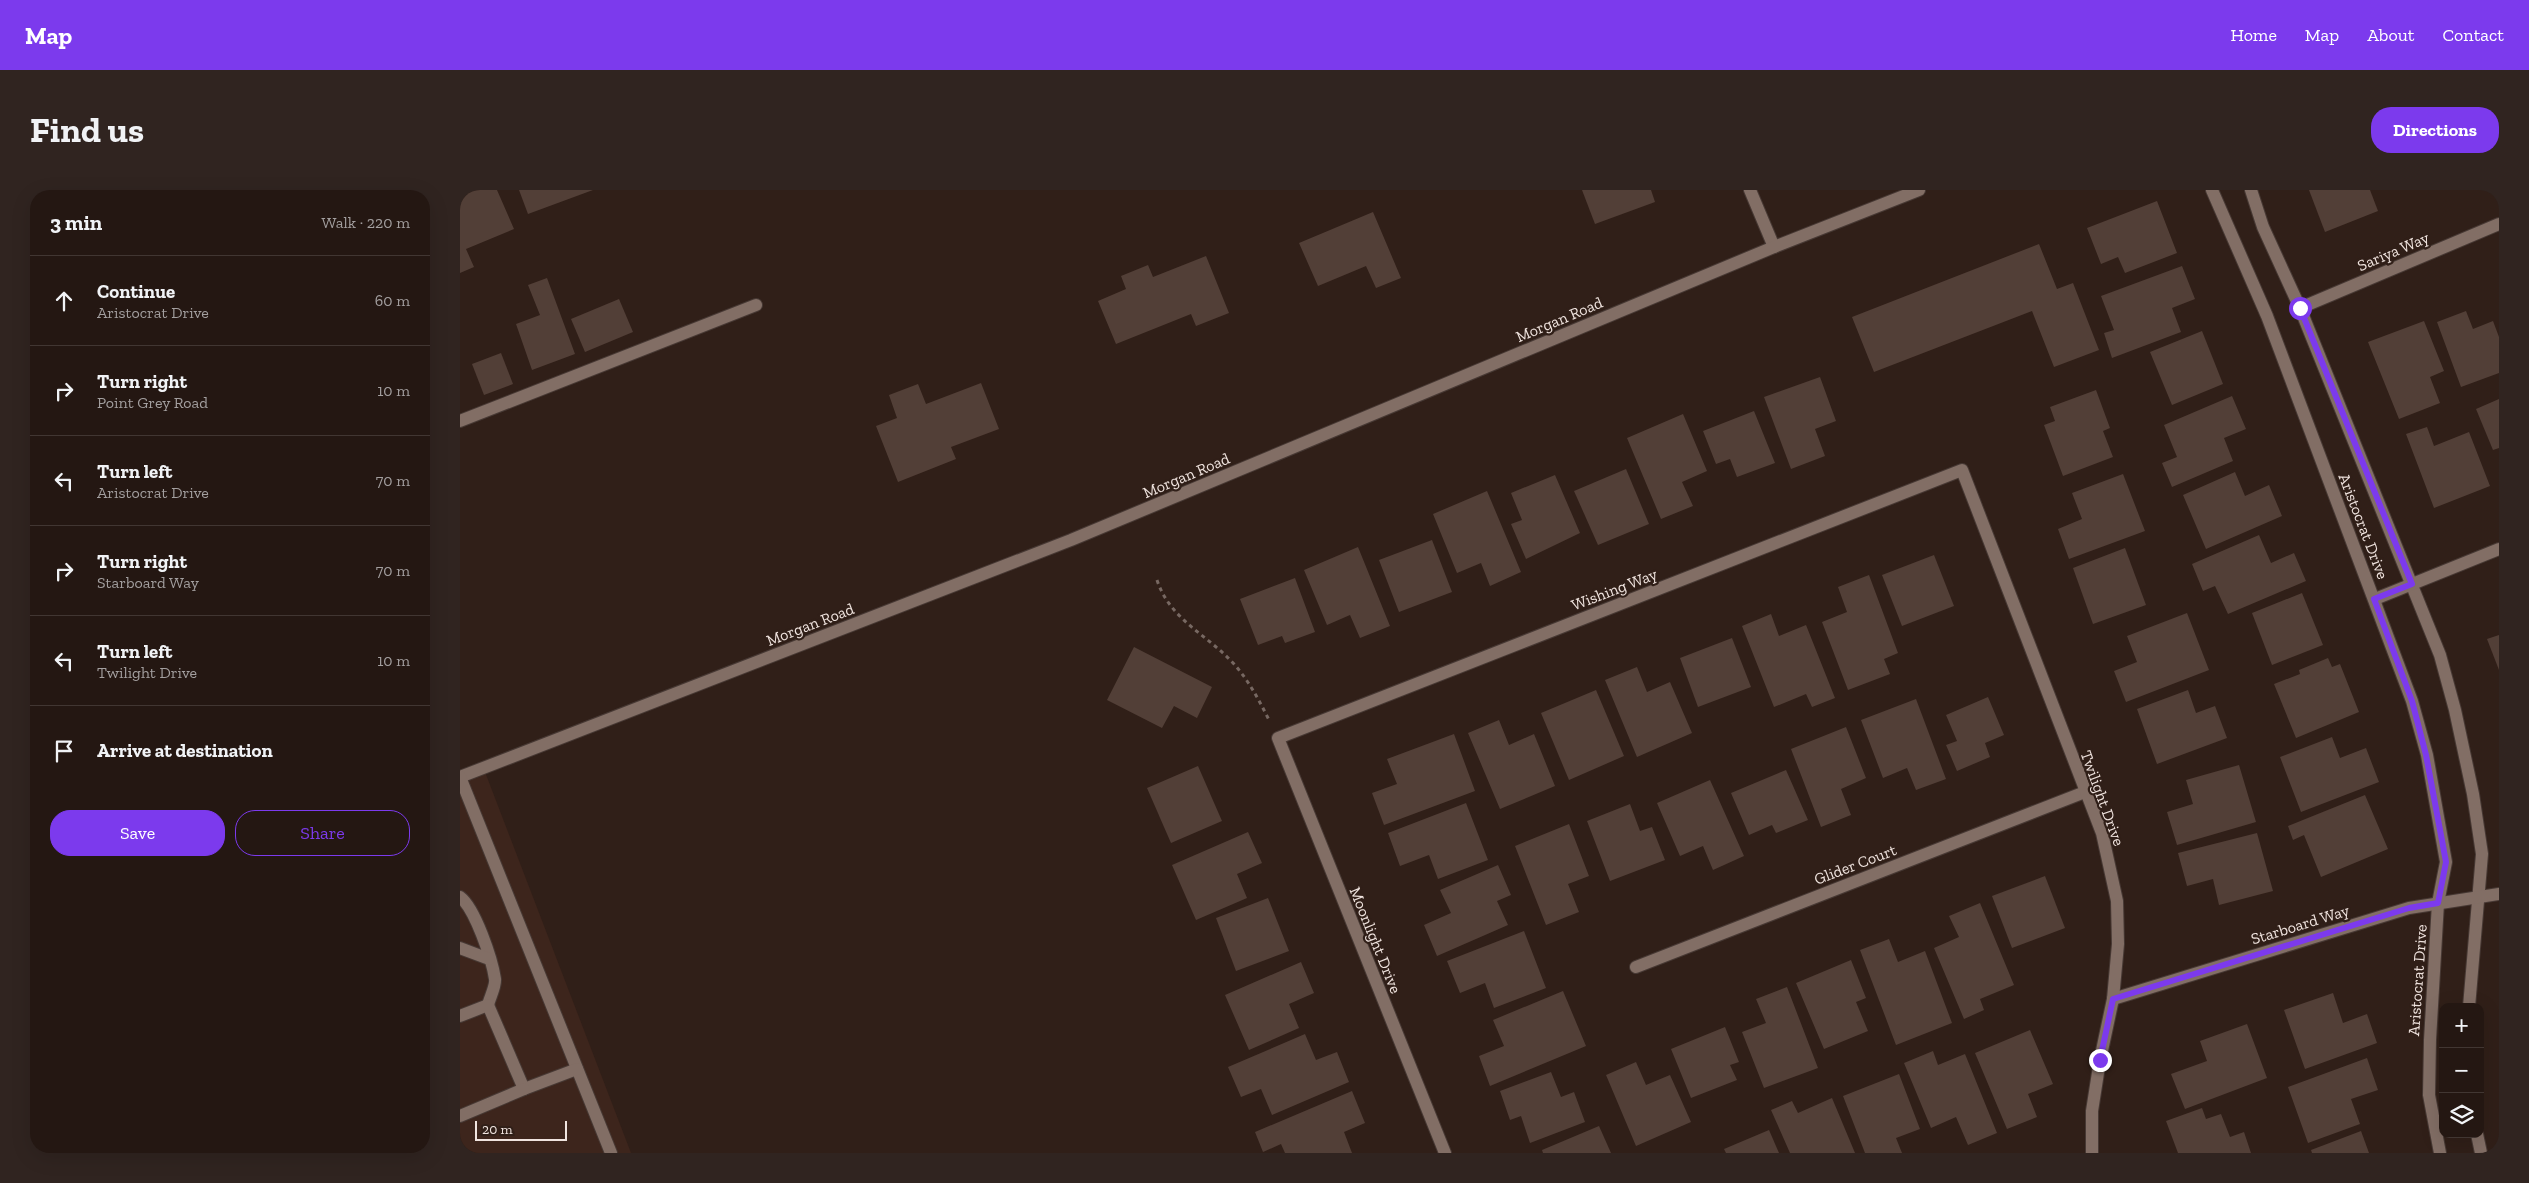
<!DOCTYPE html>
<html lang="en">
<head>
<meta charset="utf-8">
<style>
  :root { --surface:#241712; --page:#302420; --text:#f1f3f6; --muted:#a39f9f; --line:#413632; --accent:#7c3aed }
  body { margin:0; font-family:"Zilla Slab",serif; background:var(--page); color:var(--text) }
  .controls { position:absolute; right:15px; bottom:15px; display:grid; overflow:hidden; border-radius:10px; box-shadow:0 5px 20px #0002 }
  .controls button { width:45px; height:45px; display:grid; place-items:center; padding:0; border:0; border-bottom:1px solid var(--line); background:var(--surface); color:var(--text); font:25px sans-serif }
  .scale { position:absolute; left:15px; bottom:12px; width:92px; box-sizing:border-box; padding-left:5px; border:2px solid #f0e4df; border-top:0; font-size:14px; line-height:18px; white-space:nowrap; color:#f0e4df; -webkit-text-stroke:4px #301f18; paint-order:stroke }
  .stop { position:absolute; width:15px; height:15px; margin:-11px; border:4px solid #7c3aed; border-radius:50%; background:#fff }
  .stop.end { background:#7c3aed; border-color:#fff; box-shadow:0 1px 5px #0008 }
  .list { margin:0; padding:0; list-style:none }
  h2 { display:flex; justify-content:space-between; align-items:center; height:65px; margin:0; padding:0 20px; font-size:21px }
  h2 small { font-size:16px; font-weight:400; color:var(--muted) }
  .list li { display:grid; grid-template-columns:32px 1fr auto; gap:15px; align-items:center; box-sizing:border-box; height:90px; padding:0 20px; border-top:1px solid var(--line) }
  .list b { display:block; font-size:19px; white-space:nowrap }
  .list p { margin:0; font-size:16px; white-space:nowrap; color:var(--muted) }
  .list em { font-size:16px; font-style:normal; color:var(--muted) }
  .actions { display:flex; gap:10px; padding:15px 20px }
  .actions a { flex:1; padding:11px 0; border:1px solid var(--accent); border-radius:20px; text-align:center; font-size:18px; color:var(--accent) }
  .actions .main { background:var(--accent); color:#fff }
  .icon { flex:none; width:28px; height:28px; fill:none; stroke:currentColor; stroke-width:2; stroke-linecap:round; stroke-linejoin:round }
  .map { position:relative; flex:none; width:2039px; height:963px; overflow:hidden; border-radius:20px }
  header { display:flex; align-items:center; gap:30px; box-sizing:border-box; height:70px; padding:0 25px; background:var(--accent); color:#fff }
  header strong { font-size:24px }
  nav { display:flex; gap:28px; margin-inline-start:auto; font-size:18px }
  .intro { display:flex; align-items:center; justify-content:space-between; box-sizing:border-box; height:120px; padding:0 30px }
  h1 { margin:0; font-size:35px }
  .button { padding:12px 22px; border-radius:20px; background:var(--accent); color:#fff; font-size:18px; font-weight:700 }
  main { display:flex; gap:30px; padding:0 30px }
  aside { flex:1; background:var(--surface); border-radius:20px; box-shadow:0 5px 20px #0002 }
  .map>svg:first-child { display:block }
  .built { fill:#3d251c }
  .building { fill:#523f37 }
  .lines { fill:none; stroke-linecap:round; stroke-linejoin:round }
  .minor-casing { stroke:#473934; stroke-width:14 }
  .path { stroke:#776862; stroke-width:3; stroke-dasharray:4 4; stroke-linecap:butt }
  .minor { stroke:#826e65; stroke-width:12 }
  .route { stroke:#7c3aed; stroke-width:6 }
  .labels { text-anchor:middle; stroke-width:4.5; stroke-linejoin:round; paint-order:stroke }
  .street-label { font-size:16px; fill:#f0e4df; stroke:#301f18 }
</style>
</head>
<body>
<header>
<strong>Map</strong>
<nav><a>Home</a><a>Map</a><a>About</a><a>Contact</a></nav>
</header>
<div class="intro"><h1>Find us</h1><a class="button">Directions</a></div>
<main>
<aside>
<h2>3 min<small>Walk · 220 m</small></h2>
<ul class="list">
<li><svg class="icon" aria-label="ahead" viewBox="0 0 24 24"><path d="M12 20V5M6 11l6-6 6 6"/></svg><div><b>Continue</b><p>Aristocrat Drive</p></div><em>60 m</em></li>
<li><svg class="icon" aria-label="right" viewBox="0 0 24 24"><path d="M7 20v-9h11M14 6l5 5-5 5"/></svg><div><b>Turn right</b><p>Point Grey Road</p></div><em>10 m</em></li>
<li><svg class="icon" aria-label="left" viewBox="0 0 24 24"><path d="M17 20v-9H6M10 6l-5 5 5 5"/></svg><div><b>Turn left</b><p>Aristocrat Drive</p></div><em>70 m</em></li>
<li><svg class="icon" aria-label="right" viewBox="0 0 24 24"><path d="M7 20v-9h11M14 6l5 5-5 5"/></svg><div><b>Turn right</b><p>Starboard Way</p></div><em>70 m</em></li>
<li><svg class="icon" aria-label="left" viewBox="0 0 24 24"><path d="M17 20v-9H6M10 6l-5 5 5 5"/></svg><div><b>Turn left</b><p>Twilight Drive</p></div><em>10 m</em></li>
<li><svg class="icon" aria-label="arrive" viewBox="0 0 24 24"><path d="M6 21V4h12l-3 4 3 4H6"/></svg><div><b>Arrive at destination</b></div></li>
</ul>
<div class="actions"><a class="main">Save</a><a>Share</a></div>
</aside>
<div class="map">
<svg width="2039" height="963" viewBox="0 0 2039 963">
  <rect width="100%" height="100%" fill="#301f18"/>
  <path class="built" d="M25 582 171 963H0V593Z"/>
  <g class="building">
    <path d="M13 0H37L54 39 6 59 14 77 0 83V6Z"/>
    <path d="M59 0H133L68 24Z"/>
    <path d="M1122 0H1191L1195 12 1135 34Z"/>
    <path d="M1849 0H1910L1918 21 1865 42Z"/>
    <path d="M1697 11 1717 63 1665 83 1658 67 1641 74 1627 38Z"/>
    <path d="M913 22 941 88 916 98 906 76 858 96 839 53Z"/>
    <path d="M1579 54 1597 99 1613 93 1639 160 1594 177 1572 121 1414 182 1392 127Z"/>
    <path d="M746 66 769 123 736 136 731 124 656 154 638 111 666 99 661 86 688 75 693 87Z"/>
    <path d="M1722 76 1735 109 1712 118 1721 142 1652 168 1644 143 1654 140 1641 106Z"/>
    <path d="M87 88 115 164 72 180 56 134 80 125 68 95Z"/>
    <path d="M159 109 173 142 125 162 111 129Z"/>
    <path d="M2006 121 2013 139 2033 131 2039 147V183L2001 197 1977 132Z"/>
    <path d="M1964 131 1984 181 1970 187 1980 213 1939 229 1908 152Z"/>
    <path d="M1742 141 1763 194 1712 215 1690 162Z"/>
    <path d="M41 163 53 194 24 205 12 174Z"/>
    <path d="M1360 187 1376 231 1355 239 1365 266 1331 279 1304 207Z"/>
    <path d="M521 193 539 239 491 257 496 269 438 292 416 236 437 228 429 205 458 194 466 214Z"/>
    <path d="M1636 200 1650 238 1643 241 1653 267 1603 286 1584 235 1595 231 1590 217Z"/>
    <path d="M1772 206 1786 239 1764 248 1773 271 1712 297 1702 273 1717 267 1704 235Z"/>
    <path d="M2039 209V258L2033 260 2016 219Z"/>
    <path d="M1294 221 1315 273 1277 287 1270 269 1256 274 1243 241Z"/>
    <path d="M1223 224 1247 281 1222 292 1233 316 1201 329 1167 248Z"/>
    <path d="M1967 237 1974 256 2009 242 2030 296 1974 318 1946 244Z"/>
    <path d="M1166 279 1189 334 1138 355 1114 301Z"/>
    <path d="M1775 282 1785 306 1809 295 1822 326 1746 359 1723 305Z"/>
    <path d="M1663 284 1685 341 1609 369 1598 339 1622 329 1612 303Z"/>
    <path d="M1095 285 1120 343 1066 369 1051 334 1062 330 1051 303Z"/>
    <path d="M1027 301 1061 382 1030 396 1021 373 997 383 973 324Z"/>
    <path d="M1799 345 1811 373 1834 363 1846 391 1768 424 1755 396 1743 401 1732 374Z"/>
    <path d="M972 350 992 402 939 422 919 370Z"/>
    <path d="M898 357 930 436 900 448 890 425 867 435 844 380Z"/>
    <path d="M1665 358 1686 415 1633 434 1613 378Z"/>
    <path d="M1474 365 1494 416 1442 436 1422 385Z"/>
    <path d="M1409 385 1438 463 1424 469 1430 484 1388 500 1362 432 1387 422 1378 397Z"/>
    <path d="M835 388 855 442 825 453 822 446 798 455 780 409Z"/>
    <path d="M1842 403 1863 455 1812 475 1792 423Z"/>
    <path d="M1727 423 1749 480 1666 512 1654 481 1677 472 1667 446Z"/>
    <path d="M1311 424 1319 446 1346 435 1375 508 1352 517 1346 504 1314 517 1282 436Z"/>
    <path d="M2039 445V480L2027 449Z"/>
    <path d="M1272 448 1291 497 1238 517 1220 468Z"/>
    <path d="M674 457 752 497 737 528 714 516 702 538 647 510Z"/>
    <path d="M1868 468 1872 477 1880 474 1899 522 1836 548 1814 494 1840 484 1839 480Z"/>
    <path d="M1177 477 1187 502 1210 492 1232 543 1177 567 1145 490Z"/>
    <path d="M1136 500 1164 566 1109 590 1081 523Z"/>
    <path d="M1728 500 1736 523 1755 516 1767 548 1697 574 1677 519Z"/>
    <path d="M1528 507 1544 545 1525 553 1530 567 1497 581 1486 555 1497 551 1486 525Z"/>
    <path d="M1456 509 1486 589 1456 600 1447 578 1423 588 1401 530Z"/>
    <path d="M1039 530 1049 555 1074 544 1095 596 1040 619 1008 543Z"/>
    <path d="M1386 537 1406 588 1381 599 1391 625 1361 637 1331 559Z"/>
    <path d="M994 544 1015 601 924 635 912 603 937 594 927 569Z"/>
    <path d="M1872 547 1880 568 1906 558 1919 592 1841 622 1820 567Z"/>
    <path d="M1779 575 1796 632 1717 655 1707 622 1733 614 1726 590Z"/>
    <path d="M738 576 762 631 711 653 687 598Z"/>
    <path d="M1326 580 1348 630 1316 643 1312 635 1289 645 1271 603Z"/>
    <path d="M1250 590 1284 666 1253 680 1243 656 1220 666 1197 613Z"/>
    <path d="M1905 605 1928 659 1861 687 1844 645 1833 650 1828 636Z"/>
    <path d="M1006 613 1028 670 978 689 969 665 940 676 928 643Z"/>
    <path d="M1170 614 1180 641 1192 637 1205 670 1150 691 1127 631Z"/>
    <path d="M1109 634 1129 686 1108 694 1119 722 1086 735 1055 656Z"/>
    <path d="M788 642 802 673 777 684 787 708 736 730 712 675Z"/>
    <path d="M1797 643 1813 701 1759 715 1753 689 1727 696 1718 663Z"/>
    <path d="M1038 675 1051 705 1037 711 1048 735 977 766 964 735 991 723 980 700Z"/>
    <path d="M1585 686 1605 738 1552 758 1532 706Z"/>
    <path d="M808 708 829 761 776 781 756 728Z"/>
    <path d="M1520 713 1554 795 1520 809 1524 820 1504 829 1474 758 1499 747 1489 726Z"/>
    <path d="M1064 741 1086 798 1034 818 1025 793 1000 803 987 771Z"/>
    <path d="M1429 749 1438 772 1465 761 1492 833 1436 855 1400 760Z"/>
    <path d="M1391 770 1406 808 1396 812 1408 841 1364 859 1336 793Z"/>
    <path d="M841 772 854 803 829 814 839 838 789 860 765 805Z"/>
    <path d="M1327 797 1358 878 1304 898 1282 842 1306 833 1296 809Z"/>
    <path d="M1103 801 1126 856 1030 896 1019 866 1044 856 1033 830Z"/>
    <path d="M1873 803 1883 833 1907 824 1917 853 1845 879 1824 820Z"/>
    <path d="M1787 834 1807 888 1725 919 1711 884 1747 871 1740 851Z"/>
    <path d="M1265 837 1279 872 1270 875 1277 890 1231 908 1211 859Z"/>
    <path d="M1570 840 1593 894 1568 904 1577 927 1547 939 1515 863Z"/>
    <path d="M845 844 856 870 877 862 889 892 812 925 801 899 781 907 768 877Z"/>
    <path d="M1473 861 1478 875 1505 864 1537 943 1508 955 1496 927 1471 938 1444 873Z"/>
    <path d="M1907 868 1918 900 1891 909 1900 934 1848 953 1828 897Z"/>
    <path d="M1176 872 1186 895 1210 885 1231 932 1176 956 1146 885Z"/>
    <path d="M1091 882 1101 907 1114 902 1125 932 1070 953 1061 926 1050 930 1040 901Z"/>
    <path d="M1439 884 1460 939 1436 948 1442 963H1405L1383 906Z"/>
    <path d="M892 901 905 933 884 942 892 963H825L821 954 803 962 795 942Z"/>
    <path d="M1372 908 1395 963H1330L1311 920 1332 911 1338 923Z"/>
    <path d="M1742 918 1746 929 1761 924 1770 947 1784 942 1791 963H1718L1706 931Z"/>
    <path d="M1139 936 1151 963H1083L1082 960Z"/>
    <path d="M1309 940 1319 963H1266L1264 959Z"/>
    <path d="M1901 941 1909 963H1852L1851 960Z"/>
  </g>
  <g class="lines">
    <defs>
      <g id="minor">
        <path d="M1290 0 1314 57"/>
        <path d="M1752 0 1807 126 1952 511 1967 565 1986 672 1978 713 1970 850 1969 905 1980 963"/>
        <path d="M1791 0 1803 37 1840 118 1980 465 1995 520 2013 604 2022 664 2009 817"/>
        <path d="M1840 118 2039 34"/>
        <path d="M0 231 296 115"/>
        <path d="M1915 409 2039 359"/>
        <path d="M0 587 611 350 1314 57 1459 0"/>
        <path d="M0 587 151 963"/>
        <path d="M0 707C15 718 32 769 35 789 36 796 30 807 28 815"/>
        <path d="M0 758 29 769"/>
        <path d="M1176 777 1625 602"/>
        <path d="M1653 809 1949 718 2039 704"/>
        <path d="M0 826 28 815 64 899 117 879"/>
        <path d="M0 926 64 899"/>
        <path d="M2017 944 2021 963"/>
        <path d="M985 963 818 548 1502 280 1642 643 1657 711 1658 754 1653 809 1640 870 1632 921V963"/>
      </g>
    </defs>
    <use href="#minor" class="minor-casing"/>
    <path class="path" d="M697 390C710 430 748 445 774 474 789 491 799 510 809 530"/>
    <use href="#minor" class="minor"/>
  </g>
  <g class="lines">
    <path class="route" d="M1640 870 1653 809 1949 718 1978 713 1986 672 1966 565 1952 511 1914 409 1952 394 1840 118"/>
  </g>
  <g class="labels">
    <g class="street-label">
      <text transform="translate(1933 61) rotate(-23)" y="6">Sariya Way</text>
      <text transform="translate(1099 129) rotate(-23)" y="6">Morgan Road</text>
      <text transform="translate(726 285) rotate(-23)" y="6">Morgan Road</text>
      <text transform="translate(1904 336) rotate(69)" y="6">Aristocrat Drive</text>
      <text transform="translate(1154 399) rotate(-21)" y="6">Wishing Way</text>
      <text transform="translate(350 434) rotate(-21)" y="6">Morgan Road</text>
      <text transform="translate(1643 608) rotate(70)" y="6">Twilight Drive</text>
      <text transform="translate(1395 674) rotate(-21)" y="6">Glider Court</text>
      <text transform="translate(1840 734) rotate(-17)" y="6">Starboard Way</text>
      <text transform="translate(916 750) rotate(68)" y="6">Moonlight Drive</text>
      <text transform="translate(1957 790) rotate(-86)" y="6">Aristocrat Drive</text>
    </g>
  </g>
</svg>
<div class="controls">
<button>+</button>
<button>−</button>
<button><svg class="icon" aria-label="layers" viewBox="0 0 24 24"><path d="M12 4l9 5-9 5-9-5zM3 14l9 5 9-5"/></svg></button>
</div>
<div class="scale">20 m</div>
<div class="stop" style="left:1840px;top:118px"></div>
<div class="stop end" style="left:1640px;top:870px"></div>
</div>
</main>
</body>
</html>
